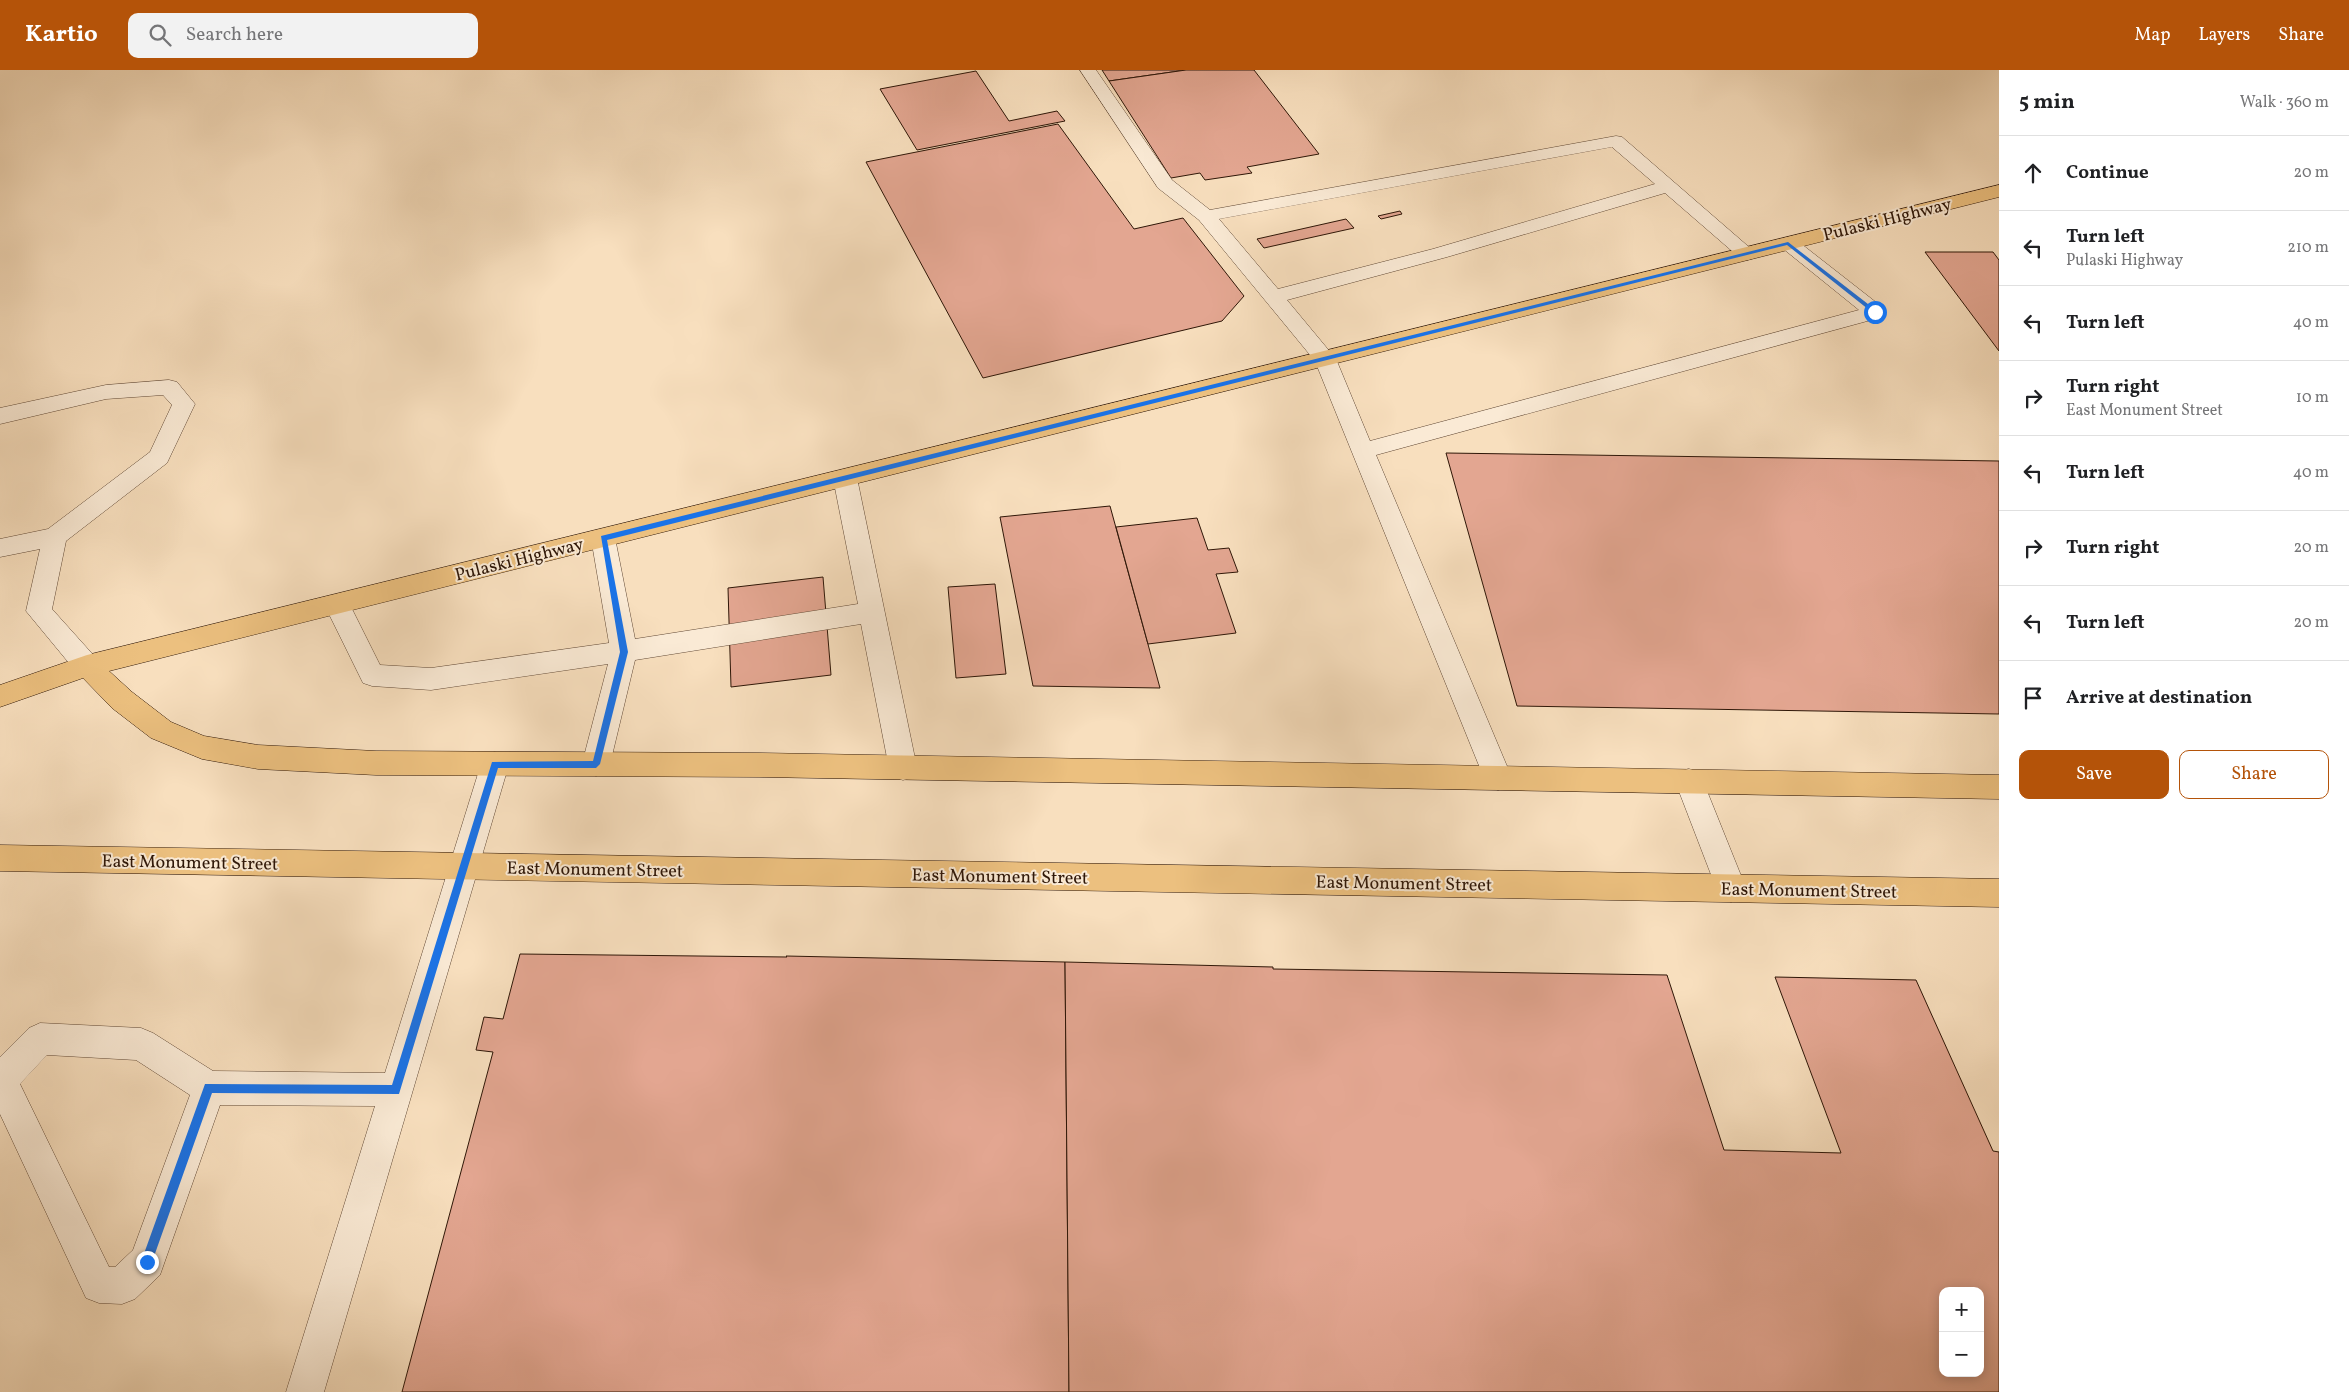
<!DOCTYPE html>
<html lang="en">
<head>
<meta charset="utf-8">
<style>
  :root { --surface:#fff; --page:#f2f2f2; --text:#202124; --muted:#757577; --line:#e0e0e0; --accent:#b45309 }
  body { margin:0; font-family:Vollkorn,serif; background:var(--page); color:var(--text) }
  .controls { position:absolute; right:15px; bottom:15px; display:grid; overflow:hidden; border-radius:10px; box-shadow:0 2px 12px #0003 }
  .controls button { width:45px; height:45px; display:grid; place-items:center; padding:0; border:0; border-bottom:1px solid var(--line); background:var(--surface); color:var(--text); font:25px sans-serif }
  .stop { position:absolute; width:15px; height:15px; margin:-11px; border:4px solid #1a73e8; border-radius:50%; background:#fff }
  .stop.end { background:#1a73e8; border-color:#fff; box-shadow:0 1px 5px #0008 }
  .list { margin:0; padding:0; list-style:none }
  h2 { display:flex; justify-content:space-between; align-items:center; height:65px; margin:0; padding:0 20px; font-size:21px }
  h2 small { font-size:16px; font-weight:400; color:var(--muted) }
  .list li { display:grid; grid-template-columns:32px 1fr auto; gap:15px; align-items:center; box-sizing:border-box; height:75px; padding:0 20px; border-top:1px solid var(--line) }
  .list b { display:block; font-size:19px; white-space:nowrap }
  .list p { margin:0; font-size:16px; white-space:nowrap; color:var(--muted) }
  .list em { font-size:16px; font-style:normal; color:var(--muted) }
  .actions { display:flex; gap:10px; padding:15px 20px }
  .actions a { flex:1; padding:11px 0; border:1px solid var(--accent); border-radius:10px; text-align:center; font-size:18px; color:var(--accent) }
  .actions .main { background:var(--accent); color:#fff }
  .icon { flex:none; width:28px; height:28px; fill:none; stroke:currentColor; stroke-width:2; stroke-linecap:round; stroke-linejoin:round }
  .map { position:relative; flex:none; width:1999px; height:1322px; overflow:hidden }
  header { display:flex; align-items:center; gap:30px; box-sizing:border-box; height:70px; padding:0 25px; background:var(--accent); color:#fff }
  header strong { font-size:24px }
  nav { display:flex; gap:28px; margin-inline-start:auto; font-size:18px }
  .search { width:350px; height:45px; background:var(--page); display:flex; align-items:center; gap:12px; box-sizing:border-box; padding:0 18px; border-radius:10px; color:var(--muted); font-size:19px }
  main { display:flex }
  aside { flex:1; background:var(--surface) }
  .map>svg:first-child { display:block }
  .building { fill:#e3a691; stroke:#2e1607; fill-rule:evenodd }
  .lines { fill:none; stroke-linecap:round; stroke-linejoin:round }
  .lane-casing { stroke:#604835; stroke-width:1 }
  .primary-casing { stroke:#2e1607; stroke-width:1 }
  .lane { fill:#faead5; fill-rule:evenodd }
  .primary { fill:#ecc07f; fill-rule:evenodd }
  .route { fill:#1a73e8 }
  .labels { text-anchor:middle; stroke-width:4; stroke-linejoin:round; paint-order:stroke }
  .street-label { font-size:18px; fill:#2e1607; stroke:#faead5 }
</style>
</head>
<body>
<header>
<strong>Kartio</strong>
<div class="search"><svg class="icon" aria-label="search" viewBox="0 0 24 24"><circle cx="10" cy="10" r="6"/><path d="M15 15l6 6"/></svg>Search here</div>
<nav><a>Map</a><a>Layers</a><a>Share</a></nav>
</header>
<main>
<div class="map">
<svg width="1999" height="1322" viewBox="0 0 1999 1322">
  <rect width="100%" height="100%" fill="#f8dfbe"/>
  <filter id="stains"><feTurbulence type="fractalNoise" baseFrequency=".004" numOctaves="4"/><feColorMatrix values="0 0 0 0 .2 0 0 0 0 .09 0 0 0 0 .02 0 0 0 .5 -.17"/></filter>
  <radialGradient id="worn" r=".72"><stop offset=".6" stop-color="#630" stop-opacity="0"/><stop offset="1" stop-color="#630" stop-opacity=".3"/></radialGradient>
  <g class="building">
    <path d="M1102 0H1186L1109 11Z"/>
    <path d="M1186 0H1254L1319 84 1247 97 1252 103 1205 110 1200 103 1171 108 1109 11Z"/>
    <path d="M976 1 1009 51 1057 41 1065 51 917 80 880 19Z"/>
    <path d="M1058 54 1134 159 1183 148 1244 226 1222 251 983 308 866 92Z"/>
    <path d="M1400 141 1402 144 1381 149 1378 146Z"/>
    <path d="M1346 149 1354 158 1264 178 1257 169Z"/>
    <path d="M1925 182H1993L1999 190V281Z"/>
    <path d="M1446 383 1999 391V644L1517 636Z"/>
    <path d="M1110 436 1160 618 1033 616 1000 447Z"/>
    <path d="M1197 448 1208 480 1229 478 1238 502 1216 504 1236 563 1148 574 1116 457Z"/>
    <path d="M823 507 831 605 731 617 728 518Z"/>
    <path d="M995 514 1006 604 956 608 948 517Z"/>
    <path d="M520 884 787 887 786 886 1065 892 1069 1322H402L493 982 476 980 484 947 503 949Z"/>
    <path d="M1065 892 1273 897V899L1667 905 1724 1080 1841 1083 1775 907 1916 910 1993 1081 1999 1082V1322H1069ZM1943 1221H1980V1303H1943Z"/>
  </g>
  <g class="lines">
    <defs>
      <g id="lane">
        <path d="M1080 0H1096L1172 110 1210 140 1616 66 1622 67 1757 184 1754 188 1747 190 1740 188 1665 123 1447 187 1287 230 1336 289 1370 371 1859 240 1781 177 1778 173 1781 169 1788 167 1795 169 1882 237 1885 242 1882 247 1376 385 1512 708 1508 717 1498 720 1488 717 1484 708 1315 291 1199 150 1158 118ZM1612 77 1655 114 1433 179 1278 219 1219 149Z"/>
        <path d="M169 310 177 312 195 334 167 393 66 471 52 539 96 588 100 596 96 604 87 607 78 604 26 541 40 479 0 487V469L48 459 150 382 172 335 163 325 106 329 0 354V338L106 315Z"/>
        <path d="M845 400 853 402 857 408 917 698 913 707 903 710 893 707 889 698 861 554 635 590 610 694 606 702 596 706 586 702 582 694 608 594 431 620 372 616 363 613 324 534 328 527 337 524 346 527 380 595 431 598 609 573 591 468 594 462 603 459 612 462 615 468 635 569 858 534 833 408 837 402Z"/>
        <path d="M495 682 505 686 509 694 324 1322H286L375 1036 220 1035 160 1205 135 1229 122 1234 99 1233 86 1228 0 1044V987L29 958 40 953 141 958 153 963 213 1001 385 1003 481 694 485 686ZM47 985 136 990 190 1025 133 1180 115 1197H109L20 1014Z"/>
        <path d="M1689 699 1699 702 1703 711 1746 818 1742 828 1731 832 1720 828 1675 711 1679 702Z"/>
      </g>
      <g id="primary">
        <path d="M1999 115V127L109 601 132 622 171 652 204 666 258 675 376 681 760 683 1999 705V729L760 707 376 705 258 699 202 689 151 668 112 638 83 608 0 637V615L87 585Z"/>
        <path d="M0 775 1999 809V837L0 801Z"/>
      </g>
    </defs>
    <use href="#lane" class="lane-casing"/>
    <use href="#primary" class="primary-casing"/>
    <use href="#lane" class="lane"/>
    <use href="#primary" class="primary"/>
  </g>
  <path class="route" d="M1788 172 1877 241V243H1873L1787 175 607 470 628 582 600 694 596 698H498L399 1024 212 1023 152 1192 150 1196H143L141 1192 205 1014 392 1015 492 692 593 691 620 582 601 466Z"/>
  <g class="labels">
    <g class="street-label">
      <text transform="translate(1887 149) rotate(-14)" y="6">Pulaski Highway</text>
      <text transform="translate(519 489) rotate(-14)" y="6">Pulaski Highway</text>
      <text transform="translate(190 792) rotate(1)" y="6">East Monument Street</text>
      <text transform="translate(595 799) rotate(1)" y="6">East Monument Street</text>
      <text transform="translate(1000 806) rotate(1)" y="6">East Monument Street</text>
      <text transform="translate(1404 813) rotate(1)" y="6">East Monument Street</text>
      <text transform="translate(1809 820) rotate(1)" y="6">East Monument Street</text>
    </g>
  </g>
  <rect width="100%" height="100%" filter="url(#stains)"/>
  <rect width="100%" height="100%" fill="url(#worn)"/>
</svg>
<div class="controls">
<button>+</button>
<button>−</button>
</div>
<div class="stop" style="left:1875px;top:242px"></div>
<div class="stop end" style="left:147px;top:1192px"></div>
</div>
<aside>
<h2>5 min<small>Walk · 360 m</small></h2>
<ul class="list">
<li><svg class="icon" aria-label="ahead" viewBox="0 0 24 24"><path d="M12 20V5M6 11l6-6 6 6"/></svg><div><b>Continue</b></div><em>20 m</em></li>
<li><svg class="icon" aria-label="left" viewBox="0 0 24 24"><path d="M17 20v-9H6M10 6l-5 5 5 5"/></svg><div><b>Turn left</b><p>Pulaski Highway</p></div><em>210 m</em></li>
<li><svg class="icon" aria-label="left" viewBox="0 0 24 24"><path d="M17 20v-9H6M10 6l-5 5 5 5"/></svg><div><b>Turn left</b></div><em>40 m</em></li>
<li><svg class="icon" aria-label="right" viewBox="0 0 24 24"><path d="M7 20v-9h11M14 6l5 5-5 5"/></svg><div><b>Turn right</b><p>East Monument Street</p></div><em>10 m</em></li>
<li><svg class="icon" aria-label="left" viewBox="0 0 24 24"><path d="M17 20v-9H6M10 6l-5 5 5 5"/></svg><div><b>Turn left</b></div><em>40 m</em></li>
<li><svg class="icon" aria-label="right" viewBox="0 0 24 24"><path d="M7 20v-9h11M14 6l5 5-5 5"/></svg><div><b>Turn right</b></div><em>20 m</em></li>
<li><svg class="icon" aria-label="left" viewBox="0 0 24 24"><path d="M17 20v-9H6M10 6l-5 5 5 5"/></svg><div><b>Turn left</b></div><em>20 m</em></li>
<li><svg class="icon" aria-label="arrive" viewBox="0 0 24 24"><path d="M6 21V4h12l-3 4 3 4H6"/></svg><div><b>Arrive at destination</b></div></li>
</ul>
<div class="actions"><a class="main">Save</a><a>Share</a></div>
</aside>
</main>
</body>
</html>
